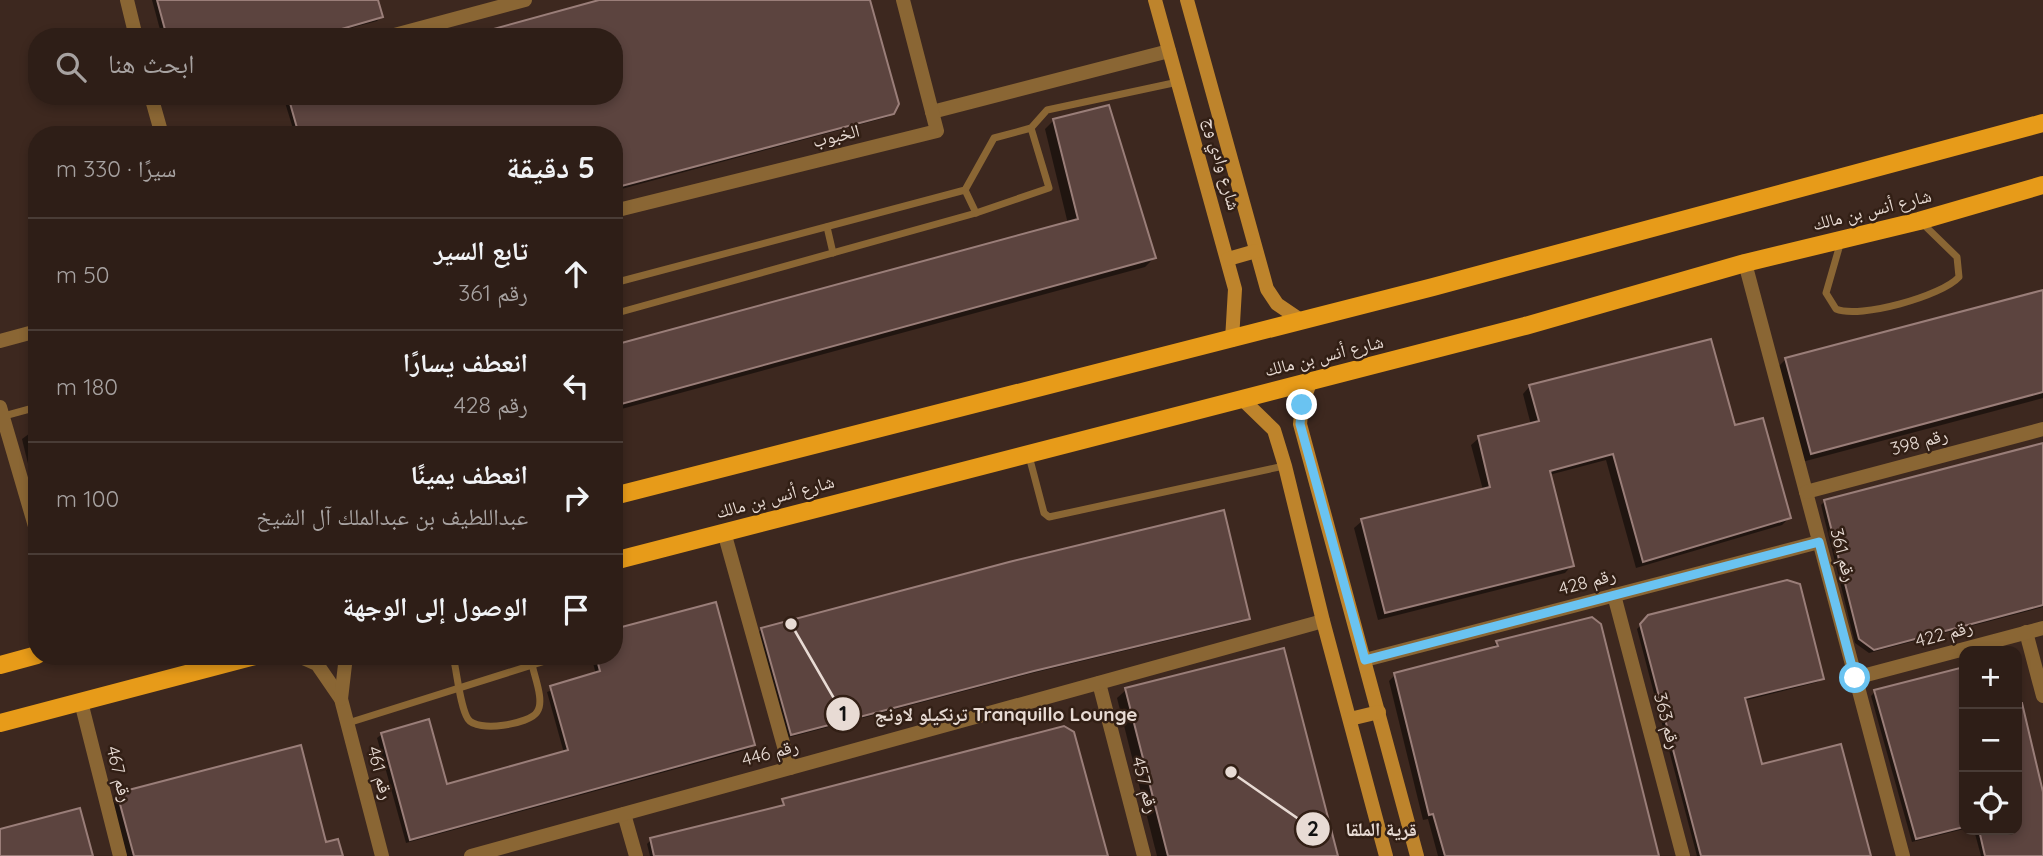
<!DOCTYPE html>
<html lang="ar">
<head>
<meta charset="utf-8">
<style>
  :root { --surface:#2e1e17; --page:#362720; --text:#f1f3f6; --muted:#a7a2a1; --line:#493c36 }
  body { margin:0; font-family:Quicksand,"Noto Naskh Arabic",sans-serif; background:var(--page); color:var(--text); direction:rtl }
  .controls { position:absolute; right:21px; bottom:21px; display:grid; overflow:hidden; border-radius:14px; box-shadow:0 4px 10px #0003 }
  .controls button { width:63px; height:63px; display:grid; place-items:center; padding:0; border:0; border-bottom:2px solid var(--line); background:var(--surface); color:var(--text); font:35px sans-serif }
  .stop { position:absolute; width:21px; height:21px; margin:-16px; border:5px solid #6ac3f1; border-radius:50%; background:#fff }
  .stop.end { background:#6ac3f1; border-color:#fff; box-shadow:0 2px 7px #0008 }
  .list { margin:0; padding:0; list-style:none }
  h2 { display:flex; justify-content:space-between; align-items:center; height:91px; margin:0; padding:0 28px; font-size:30px }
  h2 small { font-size:23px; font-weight:400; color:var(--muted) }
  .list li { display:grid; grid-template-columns:46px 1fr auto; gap:21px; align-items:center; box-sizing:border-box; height:112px; padding:0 28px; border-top:2px solid var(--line) }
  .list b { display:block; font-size:26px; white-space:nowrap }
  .list p { margin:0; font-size:23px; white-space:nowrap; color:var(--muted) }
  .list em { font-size:23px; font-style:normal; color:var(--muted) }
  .icon { flex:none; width:38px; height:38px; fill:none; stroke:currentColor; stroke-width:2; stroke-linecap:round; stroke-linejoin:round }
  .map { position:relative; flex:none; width:2043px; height:856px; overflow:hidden; direction:ltr }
  .search { position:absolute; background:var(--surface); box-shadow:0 4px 10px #0003; left:28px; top:28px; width:595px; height:77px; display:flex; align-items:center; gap:18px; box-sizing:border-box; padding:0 24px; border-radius:28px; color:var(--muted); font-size:26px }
  .panel { position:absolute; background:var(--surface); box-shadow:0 4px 10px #0003; left:28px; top:126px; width:595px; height:539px; border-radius:28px; direction:rtl }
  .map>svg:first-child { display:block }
  .shadow { fill:#0007 }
  .building { fill:#5c443f; stroke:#9a7e79; stroke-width:2 }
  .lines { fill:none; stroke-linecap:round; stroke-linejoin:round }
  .lane { stroke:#8a6634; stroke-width:7 }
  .street { stroke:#8a6634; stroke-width:14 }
  .secondary { stroke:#be842c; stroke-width:14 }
  .primary { stroke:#e79b19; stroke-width:18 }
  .route { stroke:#6ac3f1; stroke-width:9 }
  .labels { text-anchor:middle; stroke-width:5; stroke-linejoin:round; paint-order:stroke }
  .street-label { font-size:18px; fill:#e8dbd4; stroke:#321f15 }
  .leader { fill:none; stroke:#e8dbd4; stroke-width:2.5 }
  .callout-dot { fill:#e8dbd4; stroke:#321f15; stroke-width:2.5 }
  .mark-label { font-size:21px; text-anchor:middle; font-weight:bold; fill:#111 }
  .callout-label { font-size:19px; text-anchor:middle; font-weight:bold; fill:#e8dbd4; stroke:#321f15; stroke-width:5; stroke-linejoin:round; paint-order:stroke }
</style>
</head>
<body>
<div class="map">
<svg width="2043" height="856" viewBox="0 0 2043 856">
  <rect width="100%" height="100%" fill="#3d281f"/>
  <g class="shadow">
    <path d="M152 0H377L381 17 377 21 318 37H162Z"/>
    <path d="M601 0H868L893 113 888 117 614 191V135H295L283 96H614V37H473Z"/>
    <path d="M1054 120 1154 258 1145 267 614 411V347L1068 224 1045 129Z"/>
    <path d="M2043 290V398L1802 462 1777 368 1786 359Z"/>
    <path d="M1530 386 1789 518 1782 525 1636 568 1606 460 1549 475 1572 565 1565 573 1378 620 1354 528 1362 521 1483 490 1471 445 1479 438 1531 425 1523 394Z"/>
    <path d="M37 428V501L22 439Z"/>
    <path d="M2043 444V607L1869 653 1855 643 1821 505 1825 501Z"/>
    <path d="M1649 617 1822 678 1818 682 1743 701 1760 766 1869 856H1697L1637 629Z"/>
    <path d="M1249 618 1244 622 1029 674 787 738 758 633 762 629Z"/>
    <path d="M1497 643 1658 856H1438L1428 819 1423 820 1389 681 1395 675 1491 648Z"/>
    <path d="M591 656H614L753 745 749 749 406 843 377 738 382 734 446 786 564 753 547 692 596 674Z"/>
    <path d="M1964 669V829L1912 842 1871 696 1875 692Z"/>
    <path d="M1126 690 1336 856H1157L1117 698Z"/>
    <path d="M2017 692 2043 795V856H1981L1974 830H2017Z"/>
    <path d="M118 795 325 844 341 856H127L112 801Z"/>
    <path d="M783 801 1106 856H650L647 844 651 840 780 808Z"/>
  </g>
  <g class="building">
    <path d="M157 0H378L383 17 314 37H167Z"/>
    <path d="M599 0H870L899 104 894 114 614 188V135H299L288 96H614V37H479V33Z"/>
    <path d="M1109 105 1156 258 614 406V345L1078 219 1053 119Z"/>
    <path d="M2043 290V392L1811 454 1785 358Z"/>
    <path d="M1711 339 1735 425 1763 418 1791 518 1643 562 1613 454 1550 471 1574 566 1385 613 1361 519 1490 487 1478 436 1539 421 1529 385Z"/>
    <path d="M2043 443V605L1874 650 1859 639 1824 500Z"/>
    <path d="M1224 510 1250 619 1034 671 791 735 761 628 1009 562Z"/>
    <path d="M1787 580 1800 584 1824 679 1745 698 1762 764 1841 744 1871 856H1701L1640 624 1648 615Z"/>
    <path d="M716 602 755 745 410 840 381 733 429 719 447 784 568 750 550 686 600 671 596 656H614V629Z"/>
    <path d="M1592 617 1601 624 1659 856H1445L1433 814 1429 815 1394 673 1498 646 1496 641Z"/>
    <path d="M1284 648 1338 856H1168L1125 688Z"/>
    <path d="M1964 667V827L1916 839 1874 690Z"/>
    <path d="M2017 703H2022L2043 792V856H1985L1979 830H2017Z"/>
    <path d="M1064 726 1074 732 1108 856H654L650 838 784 805 782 799Z"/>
    <path d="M301 745 326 842 338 839 343 856H134L117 793Z"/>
    <path d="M80 808 93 856H0V829Z"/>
  </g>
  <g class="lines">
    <g class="lane">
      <path d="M965 190 976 213"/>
      <path d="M827 227 833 253"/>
      <path d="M1841 241 1826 293 1836 309C1860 319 1942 296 1959 277L1957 257 1920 221"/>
      <path d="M614 283 965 190 994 138 1031 128 1047 110 1178 82"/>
      <path d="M614 306 617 313 976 213 1049 188 1031 128"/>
      <path d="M4 416 37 407"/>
      <path d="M1029 456 1044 513 1049 517 1284 466"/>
      <path d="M453 656C457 672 460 707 468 719 477 733 530 724 537 712 545 701 534 676 532 664"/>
      <path d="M348 723 561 656"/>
    </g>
    <g class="street">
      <path d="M127 0 136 37"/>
      <path d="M387 37 525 0"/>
      <path d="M151 96 162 135"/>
      <path d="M932 112 1169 51"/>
      <path d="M614 211 937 131 903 0"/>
      <path d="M1745 263 1903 856"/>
      <path d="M0 341 37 331"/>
      <path d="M0 407 37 533"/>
      <path d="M1806 492 2043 429"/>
      <path d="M724 532 790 768"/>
      <path d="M1614 595 1683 856"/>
      <path d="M2026 632 2043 696"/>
      <path d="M299 656 317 664 341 699 382 856"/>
      <path d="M1365 660 1819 542"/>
      <path d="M1855 678 2043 628"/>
      <path d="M1099 683 1144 856"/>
      <path d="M341 699 346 656"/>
      <path d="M81 702 120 856"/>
      <path d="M624 814 636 856"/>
      <path d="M471 856 1323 621"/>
    </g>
    <g class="secondary">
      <path d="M1155 0 1235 289 1232 340"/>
      <path d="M1187 0 1267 289 1277 304 1302 321"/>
      <path d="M1228 259 1256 251"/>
      <path d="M1311 380 1302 405 1300 424 1417 856"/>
      <path d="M1242 399 1274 430 1285 466 1323 621 1386 856"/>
      <path d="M1350 719 1379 712"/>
    </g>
    <g class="primary">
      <path d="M614 496 1433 287 2043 123"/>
      <path d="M614 561 1525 326 1745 263 1919 221 2043 185"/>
      <path d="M0 665 37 655"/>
      <path d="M0 723 255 656"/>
    </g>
  </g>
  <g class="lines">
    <path class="route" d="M1302 405 1300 424 1365 660 1819 542 1855 678"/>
  </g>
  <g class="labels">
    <g class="street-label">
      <text transform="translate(836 136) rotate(-14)" y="6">الخبوب</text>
      <text transform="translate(1222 164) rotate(75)" y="6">شارع وادي وج</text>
      <text transform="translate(1872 210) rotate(-14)" y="6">شارع أنس بن مالك</text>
      <text transform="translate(1324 356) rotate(-14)" y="6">شارع أنس بن مالك</text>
      <text transform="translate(1919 442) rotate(-15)" y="6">رقم 398</text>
      <text transform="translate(775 497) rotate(-15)" y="6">شارع أنس بن مالك</text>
      <text transform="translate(1843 555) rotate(75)" y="6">رقم 361</text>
      <text transform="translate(1587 582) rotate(-15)" y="6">رقم 428</text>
      <text transform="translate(1944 634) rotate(-15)" y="6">رقم 422</text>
      <text transform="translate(1667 721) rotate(75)" y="6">رقم 363</text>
      <text transform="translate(770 753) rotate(-15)" y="6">رقم 446</text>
      <text transform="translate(380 773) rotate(75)" y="6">رقم 461</text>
      <text transform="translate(119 774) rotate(76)" y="6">رقم 467</text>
      <text transform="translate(1145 785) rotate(75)" y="6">رقم 457</text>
    </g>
  </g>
  <path class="leader" d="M791 624L843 714M1231 772L1313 829"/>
  <g class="callout-dot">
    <circle cx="791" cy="624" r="7"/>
    <circle cx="1231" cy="772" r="7"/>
    <circle cx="843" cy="714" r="18"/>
    <circle cx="1313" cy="829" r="18"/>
  </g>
  <g class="mark-label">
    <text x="843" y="721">1</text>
    <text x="1313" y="836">2</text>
  </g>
  <g class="callout-label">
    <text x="1006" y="721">ترنكيلو لاونج Tranquillo Lounge</text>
    <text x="1381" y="836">قرية الملقا</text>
  </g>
</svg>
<div class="controls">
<button>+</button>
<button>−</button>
<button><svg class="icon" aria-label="locate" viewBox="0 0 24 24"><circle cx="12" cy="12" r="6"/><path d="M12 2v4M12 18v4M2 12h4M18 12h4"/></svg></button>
</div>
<div class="stop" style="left:1855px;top:678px"></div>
<div class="stop end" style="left:1302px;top:405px"></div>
<div class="search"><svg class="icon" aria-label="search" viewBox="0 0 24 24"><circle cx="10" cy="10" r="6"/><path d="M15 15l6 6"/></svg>ابحث هنا</div>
<section class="panel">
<h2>5 دقيقة<small>سيرًا · 330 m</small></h2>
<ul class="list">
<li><svg class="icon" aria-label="ahead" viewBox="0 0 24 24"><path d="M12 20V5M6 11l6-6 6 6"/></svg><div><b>تابع السير</b><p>رقم 361</p></div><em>50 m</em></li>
<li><svg class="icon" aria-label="left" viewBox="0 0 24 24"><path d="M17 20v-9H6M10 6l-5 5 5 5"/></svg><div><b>انعطف يسارًا</b><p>رقم 428</p></div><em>180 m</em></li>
<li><svg class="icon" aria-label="right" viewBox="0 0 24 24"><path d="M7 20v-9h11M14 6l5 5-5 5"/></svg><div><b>انعطف يمينًا</b><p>عبداللطيف بن عبدالملك آل الشيخ</p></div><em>100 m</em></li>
<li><svg class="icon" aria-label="arrive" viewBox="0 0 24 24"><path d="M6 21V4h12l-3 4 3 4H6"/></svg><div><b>الوصول إلى الوجهة</b></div></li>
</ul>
</section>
</div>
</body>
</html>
